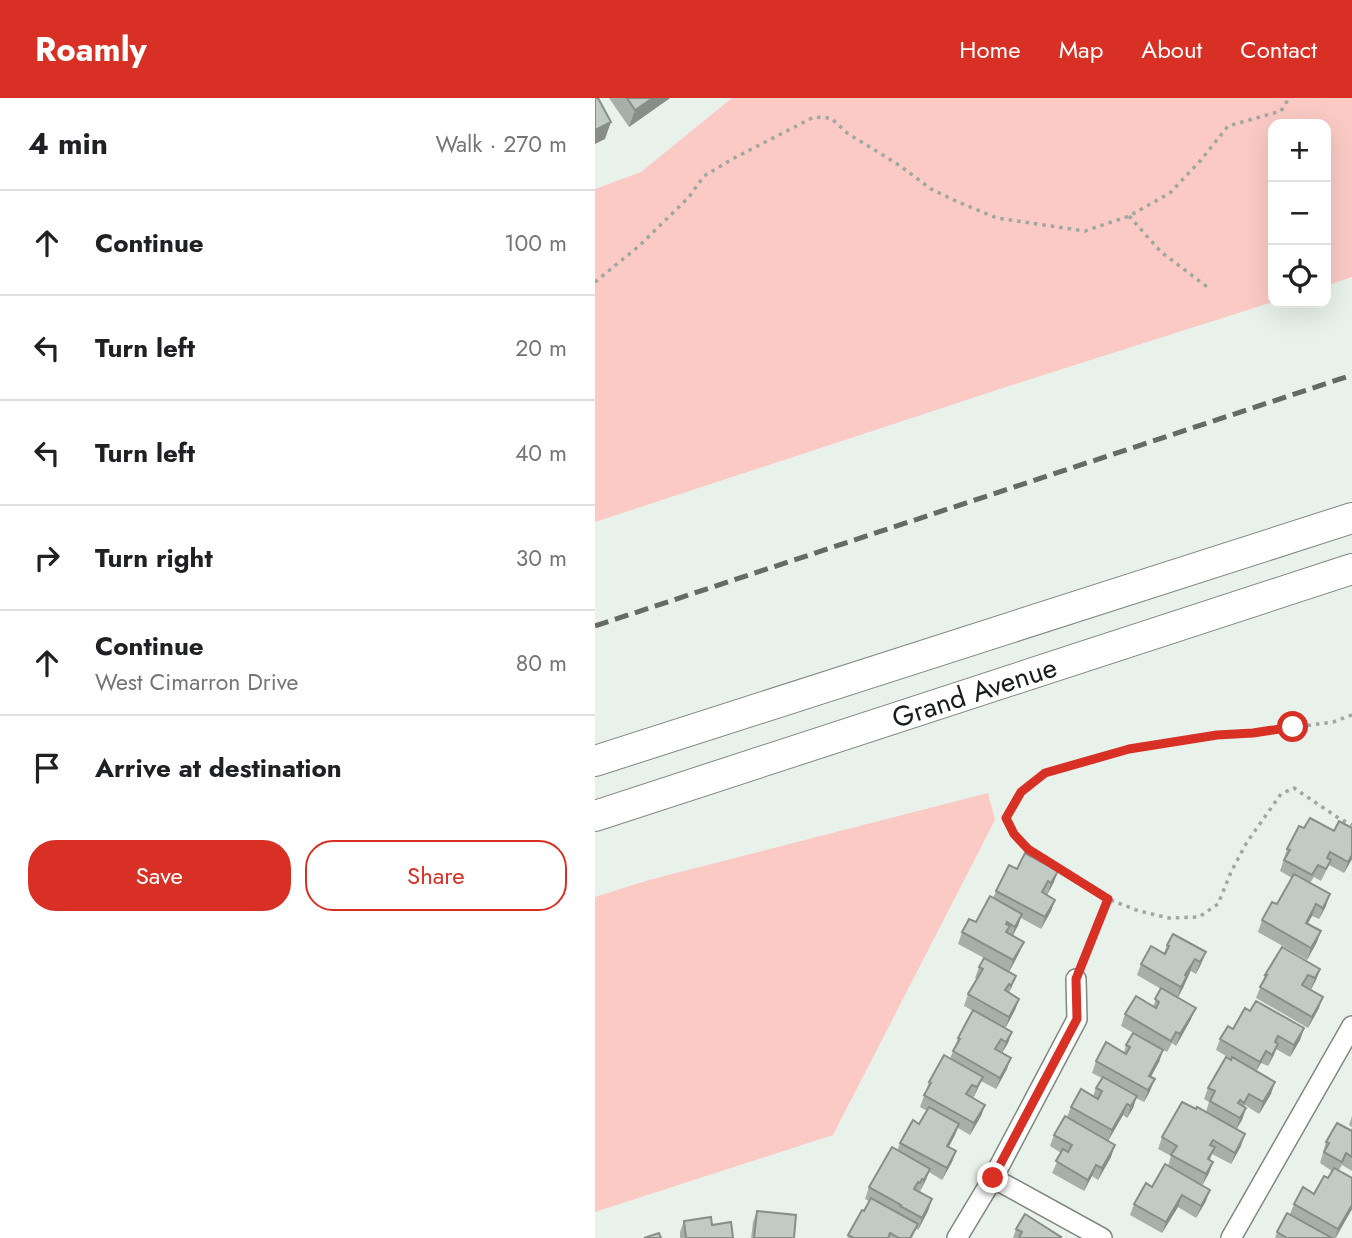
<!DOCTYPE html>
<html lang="en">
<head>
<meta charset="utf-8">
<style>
  :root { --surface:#fff; --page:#f6f6f6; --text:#202124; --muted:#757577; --line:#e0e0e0; --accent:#d93025 }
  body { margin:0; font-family:Jost,sans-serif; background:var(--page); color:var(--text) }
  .controls { position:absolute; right:21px; top:21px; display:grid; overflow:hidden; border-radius:14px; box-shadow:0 7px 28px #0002 }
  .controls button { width:63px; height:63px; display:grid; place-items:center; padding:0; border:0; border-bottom:2px solid var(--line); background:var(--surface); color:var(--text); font:35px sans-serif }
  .stop { position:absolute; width:21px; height:21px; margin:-16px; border:5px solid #d93025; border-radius:50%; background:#fff }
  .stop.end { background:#d93025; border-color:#fff; box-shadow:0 2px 7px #0008 }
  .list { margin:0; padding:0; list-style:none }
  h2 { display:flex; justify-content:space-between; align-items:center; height:91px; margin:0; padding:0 28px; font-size:30px }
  h2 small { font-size:23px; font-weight:400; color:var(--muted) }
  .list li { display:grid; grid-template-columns:46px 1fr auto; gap:21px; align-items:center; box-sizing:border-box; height:105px; padding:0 28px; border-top:2px solid var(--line) }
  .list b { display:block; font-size:26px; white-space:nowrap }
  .list p { margin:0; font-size:23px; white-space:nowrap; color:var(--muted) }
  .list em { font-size:23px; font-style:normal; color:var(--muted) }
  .actions { display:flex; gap:14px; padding:21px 28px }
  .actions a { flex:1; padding:16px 0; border:2px solid var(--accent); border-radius:28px; text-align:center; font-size:24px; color:var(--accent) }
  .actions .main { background:var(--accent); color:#fff }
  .icon { flex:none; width:38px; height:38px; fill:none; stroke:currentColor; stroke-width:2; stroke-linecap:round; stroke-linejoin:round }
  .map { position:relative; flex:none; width:757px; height:1140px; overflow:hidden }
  header { display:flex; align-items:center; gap:42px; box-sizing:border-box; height:98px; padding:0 35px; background:var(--accent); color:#fff }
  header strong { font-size:33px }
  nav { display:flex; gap:38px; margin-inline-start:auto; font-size:24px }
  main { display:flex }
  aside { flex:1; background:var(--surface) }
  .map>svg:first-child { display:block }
  .green { fill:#fbcac5 }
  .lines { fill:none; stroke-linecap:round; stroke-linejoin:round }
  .minor-casing { stroke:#7f8881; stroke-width:22 }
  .highway-casing { stroke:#7f8881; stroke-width:32 }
  .path { stroke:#9fa7a1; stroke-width:3.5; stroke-dasharray:3.5 5; stroke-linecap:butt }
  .minor { stroke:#fff; stroke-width:19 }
  .highway { stroke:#fff; stroke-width:30 }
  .rail { stroke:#646a65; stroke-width:5; stroke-dasharray:14 7; stroke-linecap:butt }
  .wall { fill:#a6afa8 }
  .shaded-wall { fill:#878e88 }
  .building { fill:#c1cbc3; stroke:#878e88; stroke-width:2 }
  .route { stroke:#d93025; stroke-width:9 }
  .labels { text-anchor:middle; stroke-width:5; stroke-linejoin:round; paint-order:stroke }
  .street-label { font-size:28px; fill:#191d1a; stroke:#fff }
</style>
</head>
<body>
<header>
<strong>Roamly</strong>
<nav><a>Home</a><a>Map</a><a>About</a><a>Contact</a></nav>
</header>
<main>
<aside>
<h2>4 min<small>Walk · 270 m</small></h2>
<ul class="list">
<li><svg class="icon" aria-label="ahead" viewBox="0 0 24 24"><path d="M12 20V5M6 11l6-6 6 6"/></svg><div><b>Continue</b></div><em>100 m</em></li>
<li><svg class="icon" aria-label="left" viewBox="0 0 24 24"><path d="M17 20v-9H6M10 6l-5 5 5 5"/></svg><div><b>Turn left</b></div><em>20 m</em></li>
<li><svg class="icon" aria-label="left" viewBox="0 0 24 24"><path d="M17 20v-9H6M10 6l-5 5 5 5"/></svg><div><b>Turn left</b></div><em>40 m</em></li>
<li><svg class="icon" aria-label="right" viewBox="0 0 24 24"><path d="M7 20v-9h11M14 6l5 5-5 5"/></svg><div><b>Turn right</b></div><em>30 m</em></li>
<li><svg class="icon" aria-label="ahead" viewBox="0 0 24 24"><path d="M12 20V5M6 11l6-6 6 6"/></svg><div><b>Continue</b><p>West Cimarron Drive</p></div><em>80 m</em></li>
<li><svg class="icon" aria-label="arrive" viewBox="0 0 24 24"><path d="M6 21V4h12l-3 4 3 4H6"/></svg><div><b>Arrive at destination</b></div></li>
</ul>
<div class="actions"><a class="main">Save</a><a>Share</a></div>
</aside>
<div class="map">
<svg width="757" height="1140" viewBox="0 0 757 1140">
  <rect width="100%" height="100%" fill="#e8f2ea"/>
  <g class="green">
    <path d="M137 0H757V179L731 188V26H678V204L414 288 0 424V91L46 74Z"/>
    <path d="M393 695 400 722 238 1037 0 1114V799L54 782Z"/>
  </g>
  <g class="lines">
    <defs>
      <g id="minor">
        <path d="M398 1080 507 1140"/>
        <path d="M362 1140 398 1080 482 921 481 881"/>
        <path d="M636 1140 757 928"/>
      </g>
      <g id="highway">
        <path d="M0 663 757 420"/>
        <path id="s1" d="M0 718 757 471"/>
      </g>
    </defs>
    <use href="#minor" class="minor-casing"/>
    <use href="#highway" class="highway-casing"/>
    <g class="path">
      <path d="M534 118 566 154 615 191"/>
      <path d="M0 184 44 148 94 99 109 78 141 59 219 19 236 20 252 35 304 67 336 91 363 104 402 120 490 133 534 118 575 95 606 62 633 28 686 13 694 0"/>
      <path d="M757 617 738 624 658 635 622 637 534 651 450 675 426 694 411 720 419 736 433 752 513 801 544 813 574 820 604 819 623 806 636 774 652 744 686 696 699 690 742 719 757 727"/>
      <path d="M488 864 513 801"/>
    </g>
    <use href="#minor" class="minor"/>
    <use href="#highway" class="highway"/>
    <path class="rail" d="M0 528 757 277"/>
  </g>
  <g class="wall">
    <path d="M14 0H75L34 29Z"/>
    <path d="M704 728 757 761 749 775 734 767 726 783 719 779 715 785 731 808 724 821 717 818 713 825 722 844 712 862 663 834 667 822 682 806 697 780 685 773 692 751Z"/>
    <path d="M422 771 459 784 452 797 448 795 460 802 456 813 446 831 426 820 418 838 429 844 424 855 414 874 417 889 414 895 424 901 420 912 410 930 417 934 413 945 407 955 412 971 401 991 386 983 378 1000 390 1007 386 1018 375 1037 363 1030 354 1049 361 1053 357 1064 347 1082 334 1074 325 1093 323 1092 337 1101 333 1113 323 1132 321 1131 317 1140H252L274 1103 270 1101 274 1089 302 1053 305 1045 324 1026 332 1013 325 1009 334 984 355 961 363 940 378 913 369 908 373 896 382 881 380 880 384 869 389 860 363 846 367 834 381 824 398 800 401 793Z"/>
    <path d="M578 836 606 866 601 876 596 873 583 900 596 921 581 948 577 945 572 954 568 952 564 964 556 979 555 993 549 1004 541 1000 538 1010 532 1020 528 1017 513 1043 516 1059 503 1082 497 1078 489 1093 457 1075 466 1055 455 1048 459 1037 472 1019 476 1009 498 998 501 990 507 980 497 975 501 963 529 954 531 947 553 943 526 928 530 916 558 908 566 891 542 877 546 866 569 855 572 847Z"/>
    <path d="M725 871 721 882 716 892 724 910 713 930 661 900 670 877Z"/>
    <path d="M655 913 709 930 705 942 695 959 681 951 673 968 666 965 661 973 676 996 664 1016 650 1007 649 1009 651 1010 647 1022 641 1031 646 1048 636 1066 617 1056 615 1062 618 1064 614 1075 607 1087 611 1103 601 1120 583 1109 567 1135 535 1117 539 1106 557 1089 573 1068 576 1058 563 1051 567 1039 601 1011 611 1014 614 1004 609 1001 613 990 636 961 621 952 625 941 638 931Z"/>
    <path d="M757 1018V1073L747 1067 744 1072 757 1111 741 1140H680L682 1134 695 1116 699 1106 719 1096 733 1080 737 1073 725 1065 731 1044 756 1033 757 1029 754 1027Z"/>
    <path d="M162 1113 199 1140H156L158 1124Z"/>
    <path d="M89 1123 117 1127 138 1140H85V1134Z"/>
    <path d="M421 1131 465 1140H418Z"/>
  </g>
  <g class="shaded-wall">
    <path d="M58 0H75L34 29 40 12Z"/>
    <path d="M16 24 10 41 0 46V32Z"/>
    <path d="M757 757V761L749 775 753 764Z"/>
    <path d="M463 773 459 784 452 797 456 785Z"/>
    <path d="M735 796 731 808 724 821 728 810Z"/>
    <path d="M460 802 456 813 446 831 450 819Z"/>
    <path d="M721 806 717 818 707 836 711 825Z"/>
    <path d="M427 816 423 828 416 840 420 829Z"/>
    <path d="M726 833 722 844 712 862 716 850Z"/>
    <path d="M429 844 424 855 414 874 418 862Z"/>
    <path d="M611 854 606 866 601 876 605 864Z"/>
    <path d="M600 861 588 890 582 900 590 877Z"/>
    <path d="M725 871 721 882 715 892 720 880Z"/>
    <path d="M728 899 724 910 713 930 717 919Z"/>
    <path d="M424 901 420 912 410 931 414 919Z"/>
    <path d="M601 910 596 921 581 948 585 936Z"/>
    <path d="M709 930 705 942 695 959 699 947Z"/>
    <path d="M417 934 413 945 407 955 411 944Z"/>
    <path d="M683 946 679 957 673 968 677 957Z"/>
    <path d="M568 952 564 964 550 989 554 978Z"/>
    <path d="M671 953 666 965 660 975 665 964Z"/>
    <path d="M416 960 412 971 401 991 405 980Z"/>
    <path d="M388 979 378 1001 382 989Z"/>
    <path d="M560 981 555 993 549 1004 553 992Z"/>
    <path d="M680 984 676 996 664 1016 668 1004Z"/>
    <path d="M542 998 538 1010 532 1020 536 1008Z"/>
    <path d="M532 1006 528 1017 513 1043 517 1032Z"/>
    <path d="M390 1007 386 1018 375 1037 379 1025Z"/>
    <path d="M651 1010 647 1022 641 1032 645 1020Z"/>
    <path d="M364 1026 360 1037 348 1059 352 1048Z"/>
    <path d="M650 1036 646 1048 636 1066 640 1055Z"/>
    <path d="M520 1047 516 1059 503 1082 507 1070Z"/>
    <path d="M361 1053 357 1064 347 1082 352 1070Z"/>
    <path d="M618 1064 614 1075 607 1088 611 1076Z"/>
    <path d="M501 1067 497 1078 489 1093 493 1082Z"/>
    <path d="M335 1071 331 1082 325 1093 329 1082Z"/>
    <path d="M615 1092 611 1103 601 1120 606 1108Z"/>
    <path d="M587 1097 583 1109 567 1135 571 1124Z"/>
    <path d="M337 1101 333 1113 323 1132 327 1120Z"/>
    <path d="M757 1107V1111L740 1140 743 1131Z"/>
  </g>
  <g class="building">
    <path d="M0 0H3L16 24 0 32Z"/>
    <path d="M32 0H58L40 12Z"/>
    <path d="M715 720 739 733 744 723 757 730V757L753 764 735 754 732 760 736 762 731 771 723 767 717 777 689 762 695 752 692 751 704 728 709 730Z"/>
    <path d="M430 755 463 773 456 785 453 783 447 794 460 802 450 819 401 793 414 767 422 771Z"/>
    <path d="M699 776 735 796 728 810 721 806 711 825 726 833 716 850 667 822 677 804 682 806Z"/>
    <path d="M395 798 427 816 420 829 412 824 411 826 415 828 411 834 429 844 418 862 367 834 374 821 381 824Z"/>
    <path d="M578 836 611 854 605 864 600 861 590 877 592 878 586 889 546 866 556 848 570 856 574 848 572 847Z"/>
    <path d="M687 849 725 871 720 880 713 877 707 887 728 899 717 919 665 889 672 877H670Z"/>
    <path d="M389 860 421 878 416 888 414 886 410 892 424 901 414 919 373 896 388 871 384 869Z"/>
    <path d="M566 890 601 910 585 936 581 934 576 943 530 916 541 898 561 910 564 904 560 901Z"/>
    <path d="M661 903 709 930 699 947 683 938 680 944 683 946 677 957 671 953 665 964 625 941 633 928 638 931 650 910 655 913Z"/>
    <path d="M378 912 417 934 411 944 406 941 400 951 416 960 405 980 358 953 365 941 363 940Z"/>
    <path d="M538 935 568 952 554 978 560 981 553 992 501 963 511 944 531 956 535 949 531 947Z"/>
    <path d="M349 957 388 979 382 989 377 987 371 996 390 1007 379 1025 329 997 336 985 334 984Z"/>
    <path d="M631 959 636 962 637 959 680 984 668 1004 654 996 649 1005 645 1002 643 1005 651 1010 645 1020 615 1003 620 993 613 990Z"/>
    <path d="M508 979 542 998 536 1008 532 1006 517 1032 476 1009 486 991 503 1001 507 993 501 990Z"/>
    <path d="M587 1004 601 1011 602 1009 650 1036 640 1055 618 1042 615 1047 620 1049 613 1061 618 1064 611 1076 576 1057 582 1048 567 1039Z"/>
    <path d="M334 1009 364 1026 352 1048 361 1053 352 1070 305 1045 318 1022 324 1026Z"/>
    <path d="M470 1018 520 1047 507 1070 501 1067 493 1082 461 1063 468 1051 473 1054 477 1047 459 1037Z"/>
    <path d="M742 1025 757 1033V1059L751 1055 747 1064 729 1054 734 1045 731 1044Z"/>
    <path d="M297 1049 335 1071 329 1082 327 1081 325 1085 323 1084 319 1091 337 1101 327 1120 305 1108 306 1107 274 1089Z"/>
    <path d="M570 1066 615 1092 606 1108 587 1097 571 1124 539 1106 551 1085 557 1089Z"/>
    <path d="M739 1070 757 1080V1107L743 1131 699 1106 708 1089 719 1096 729 1078 733 1080Z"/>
    <path d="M276 1100 323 1126 315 1140H304L295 1135 293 1140H259L253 1137 267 1112 269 1113Z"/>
    <path d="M162 1113 201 1117 199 1140H159Z"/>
    <path d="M692 1115 737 1140H692L682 1134Z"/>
    <path d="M430 1116 466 1139 465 1140H424L427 1134 421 1131Z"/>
    <path d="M116 1119 117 1127 136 1124 138 1140H91L89 1123Z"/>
    <path d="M64 1135 66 1140H49Z"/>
  </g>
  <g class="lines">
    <path class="route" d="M398 1080 482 921 481 881 513 801 433 751 419 736 411 720 426 694 450 675 534 651 622 637 658 635 698 629"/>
  </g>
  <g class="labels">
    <g class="street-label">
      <text dy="10" stroke="none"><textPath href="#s1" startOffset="399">Grand Avenue</textPath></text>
    </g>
  </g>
</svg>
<div class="controls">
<button>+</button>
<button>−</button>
<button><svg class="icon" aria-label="locate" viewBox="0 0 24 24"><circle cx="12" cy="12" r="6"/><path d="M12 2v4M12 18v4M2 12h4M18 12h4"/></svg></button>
</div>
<div class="stop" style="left:698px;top:629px"></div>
<div class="stop end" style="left:398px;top:1080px"></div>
</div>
</main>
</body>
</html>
